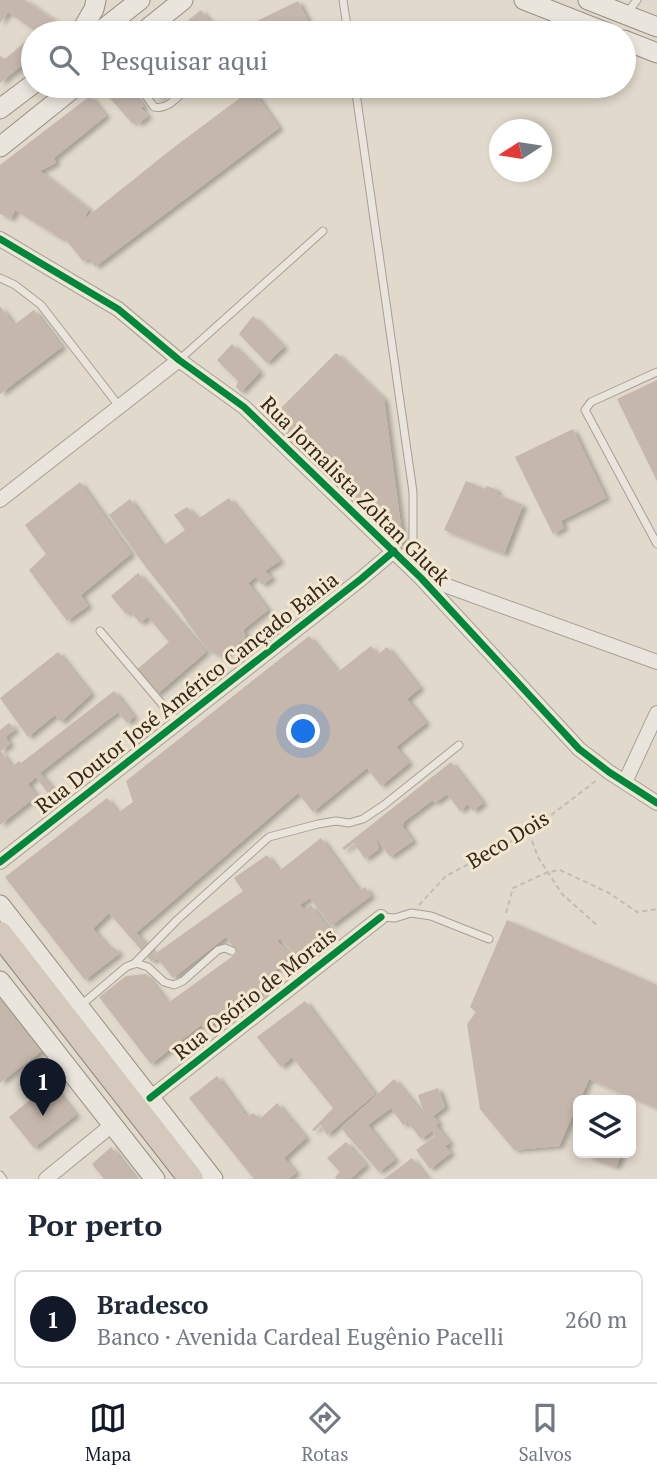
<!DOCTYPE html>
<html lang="pt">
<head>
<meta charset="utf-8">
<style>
  :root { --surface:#fff; --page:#f2f2f3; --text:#1f2937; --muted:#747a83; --line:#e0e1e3; --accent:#111827 }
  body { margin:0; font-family:"PT Serif",serif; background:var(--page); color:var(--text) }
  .controls { position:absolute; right:21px; bottom:21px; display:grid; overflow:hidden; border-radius:10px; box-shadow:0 4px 10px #0003 }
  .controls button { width:63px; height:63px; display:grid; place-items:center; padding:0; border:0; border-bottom:2px solid var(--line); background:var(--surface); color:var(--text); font:35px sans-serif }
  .compass { position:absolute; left:489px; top:119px; width:63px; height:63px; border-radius:50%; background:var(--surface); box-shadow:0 4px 10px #0003; rotate:258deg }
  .you { position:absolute; left:304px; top:732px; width:24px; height:24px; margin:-18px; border:5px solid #fff; border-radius:50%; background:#1a73e8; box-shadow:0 0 0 10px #1a73e833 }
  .badge { display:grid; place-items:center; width:46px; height:46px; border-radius:50%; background:var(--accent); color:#fff; font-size:23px; font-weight:700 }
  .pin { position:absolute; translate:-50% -58px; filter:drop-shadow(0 2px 4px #0008) }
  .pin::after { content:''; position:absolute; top:37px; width:24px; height:21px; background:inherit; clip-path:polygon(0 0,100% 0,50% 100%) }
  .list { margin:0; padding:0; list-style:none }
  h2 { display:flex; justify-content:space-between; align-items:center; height:91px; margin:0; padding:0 28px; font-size:30px }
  h2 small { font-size:23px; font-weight:400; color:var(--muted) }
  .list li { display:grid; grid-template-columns:46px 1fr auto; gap:21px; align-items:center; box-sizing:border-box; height:98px; margin:0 14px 14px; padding:0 14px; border:2px solid var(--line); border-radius:10px }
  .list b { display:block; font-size:26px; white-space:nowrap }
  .list p { margin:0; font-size:23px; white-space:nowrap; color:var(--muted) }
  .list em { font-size:23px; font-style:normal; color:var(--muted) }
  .icon { flex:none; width:38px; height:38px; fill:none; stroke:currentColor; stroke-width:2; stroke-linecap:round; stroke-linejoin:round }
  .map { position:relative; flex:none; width:657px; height:1179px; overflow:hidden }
  .search { position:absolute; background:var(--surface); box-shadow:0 4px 10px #0003; left:21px; right:21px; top:21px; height:77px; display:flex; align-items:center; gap:18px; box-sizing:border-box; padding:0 24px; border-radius:38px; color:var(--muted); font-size:26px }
  .sheet { height:203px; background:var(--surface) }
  nav { display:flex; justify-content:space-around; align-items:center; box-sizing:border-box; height:98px; border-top:2px solid var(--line); background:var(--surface); font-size:19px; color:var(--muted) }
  nav a { display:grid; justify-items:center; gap:4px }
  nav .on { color:var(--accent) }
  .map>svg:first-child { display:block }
  .building { fill:#c5b7ac; filter:url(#shadow) }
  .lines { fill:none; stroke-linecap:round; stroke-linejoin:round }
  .lane-casing { stroke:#a69f95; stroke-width:9 }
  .street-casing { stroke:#a69f95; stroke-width:16 }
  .secondary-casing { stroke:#968e84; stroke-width:21 }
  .highway-casing { stroke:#8c847b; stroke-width:26 }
  .path { stroke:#c2bcb3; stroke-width:2; stroke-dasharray:5 3.5; stroke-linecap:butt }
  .lane { stroke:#eae5dc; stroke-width:7 }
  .street { stroke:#eae5dc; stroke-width:14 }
  .secondary { stroke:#eae5dc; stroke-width:19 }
  .highway { stroke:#d4c9bc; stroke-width:24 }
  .cycleway-casing { stroke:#f3e7d0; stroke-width:11 }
  .cycleway { stroke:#00873e; stroke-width:7 }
  .labels { text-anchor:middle; stroke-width:6; stroke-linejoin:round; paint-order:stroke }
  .street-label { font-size:21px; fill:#34271d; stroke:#f3e7d0 }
</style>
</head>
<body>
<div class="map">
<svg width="657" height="1179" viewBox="0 0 657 1179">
  <defs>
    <filter id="shadow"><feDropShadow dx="4.5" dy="2.5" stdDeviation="2" flood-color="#0004"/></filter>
  </defs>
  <rect width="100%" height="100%" fill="#e1d9cb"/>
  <g class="building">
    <path d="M0 0H25L64 27 65 31 62 33H36L37 32 8 12 0 23Z"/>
    <path d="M298 1 314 33H232Z"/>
    <path d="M201 10 217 30 212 33H172Z"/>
    <path d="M33 35V56L0 83V56L5 59Z"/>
    <path d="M104 86H126L144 106 141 108 148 116 138 124 135 120 132 123 101 88Z"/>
    <path d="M150 86H173L159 97Z"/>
    <path d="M252 89 279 128 95 267 90 259 83 261 62 235 63 240 15 210 11 219 0 214V165L90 96 106 116 54 158 56 163 40 171 89 209 83 220 173 148Z"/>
    <path d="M0 306 14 325 34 310 62 347 0 394Z"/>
    <path d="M253 316 284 347 267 363 239 334Z"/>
    <path d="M232 344 260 372 241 392 236 387 238 381 217 360Z"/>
    <path d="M336 353 384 399 403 541 397 546 271 418Z"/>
    <path d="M657 380V481L617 399Z"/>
    <path d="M573 429 606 498 561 521 564 528 553 534 515 457Z"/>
    <path d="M466 481 485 489 487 486 498 490 496 494 523 505 504 554 444 530Z"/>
    <path d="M80 482 131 554 81 595 88 606 67 621 29 570 46 554 25 525Z"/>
    <path d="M229 498 280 561 265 571 272 578 262 585 256 577 248 583 268 610 243 630 246 637 223 657 206 649 178 608 142 562 109 515 130 499 163 546 185 530 174 515 187 507 198 519Z"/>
    <path d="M138 573 206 652 156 695 135 671 169 642 148 617 140 623 130 611 126 614 111 596Z"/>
    <path d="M309 636 338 672 371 646 377 655 387 647 420 688 407 699 426 723 396 747 409 763 381 786 367 768 313 812 298 793 136 933 155 954 243 891 234 878 267 855 279 871 321 838 359 891 365 887 371 896 331 926 310 898 300 905 304 910 311 905 332 933 310 949 300 959 280 939 277 941 291 955 272 974 274 984 205 1029 201 1025 151 1064 99 997 126 976 146 974 168 1003 237 953 226 937 173 978 158 959 151 961 109 913 93 929 111 950 114 947 119 954 85 980 5 877 107 798 118 813 133 802 126 781Z"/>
    <path d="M58 652 91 694 61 722 55 715 28 737 0 698Z"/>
    <path d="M114 691 134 717 127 723 118 712 40 773 55 792 50 796 36 777 28 784 37 796 0 825V730L9 723 15 730 5 737 10 744 1 751 12 767 19 761 21 763Z"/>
    <path d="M451 762 483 803 473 811 468 804 460 811 447 794 435 803 433 800 405 821 402 826 413 841 390 857 376 838 379 849 365 859 354 843 344 850 342 848Z"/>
    <path d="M507 920 657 985V1108L589 1079 559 1146 514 1150 480 1109 467 1024 476 1012 470 1007Z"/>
    <path d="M0 992 44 1049 0 1083Z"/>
    <path d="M305 1001 375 1094 327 1135 321 1125 314 1131 312 1130 333 1108 292 1057 281 1067 257 1037Z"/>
    <path d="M217 1076 247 1117 253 1113 260 1119 277 1103 306 1138 284 1158 296 1173 288 1179H254L189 1098Z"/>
    <path d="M394 1079 425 1116 418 1095 438 1088 445 1107 433 1116 439 1123 436 1125 450 1143 445 1146 451 1153 430 1169 416 1150 435 1136 432 1131 421 1139 407 1121 404 1126 391 1108 368 1125 395 1160 379 1172 341 1128Z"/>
    <path d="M51 1083 76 1115 34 1148 9 1117Z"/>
    <path d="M346 1142 366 1165 350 1179H337L335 1177 340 1172 327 1158Z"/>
    <path d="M111 1147 136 1179H104L92 1164Z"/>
    <path d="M589 1153H622L616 1167 588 1156Z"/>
    <path d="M412 1158 428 1179H384Z"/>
  </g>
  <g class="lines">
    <defs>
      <g id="lane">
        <path d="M343 0 348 33"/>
        <path d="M627 13 637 0"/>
        <path d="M139 86 154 107C169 110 178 96 189 86"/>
        <path d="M355 86 413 492V545L400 557"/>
        <path d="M0 278 15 285 41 305 119 406"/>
        <path d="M179 360 323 231"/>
        <path d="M657 372 591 402 585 410 657 544"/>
        <path d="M100 631 178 723"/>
        <path d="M381 917 395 918 411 913 431 916 489 939"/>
        <path d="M134 964 177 920 269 837 318 824 336 821 349 823 363 819 384 805 459 745"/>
        <path d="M80 1006 126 967 136 963 148 967 164 982 174 985 183 981 218 950 225 948 232 951"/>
        <path d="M0 1175 3 1179"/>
      </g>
      <g id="street">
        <path d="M0 239 118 309 179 360 244 407 421 578 579 749 609 772 657 803"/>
        <path d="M0 500 179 360"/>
        <path d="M422 578 439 583 657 662"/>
        <path d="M625 782 657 713"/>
        <path d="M0 862 361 579 394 551"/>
        <path d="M150 1098 381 917"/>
        <path d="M46 1179 112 1125"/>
      </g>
      <g id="secondary">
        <path d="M524 0 608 33"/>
        <path d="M588 0 657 27"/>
        <path d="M80 33 94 9 96 0"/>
        <path d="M98 33 140 0"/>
        <path d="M142 33 183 0"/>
        <path d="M624 40 657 53"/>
        <path d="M0 109 33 84"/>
        <path d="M0 147 76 86"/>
        <path d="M0 905 213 1179"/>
        <path d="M0 981 155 1179"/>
      </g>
      <path id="highway" d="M0 934 191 1179"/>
    </defs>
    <use href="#lane" class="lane-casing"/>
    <use href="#street" class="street-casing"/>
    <use href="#secondary" class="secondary-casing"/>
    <use href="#highway" class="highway-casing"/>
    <g class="path">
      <path d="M529 833 538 857 562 894 598 926"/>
      <path d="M419 905 446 876 529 832 597 780"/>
      <path d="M506 913 513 888 548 872 560 870 609 893 637 912 657 909"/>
    </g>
    <use href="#lane" class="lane"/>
    <use href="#street" class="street"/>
    <use href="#secondary" class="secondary"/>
    <use href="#highway" class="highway"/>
    <defs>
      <g id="cycleway">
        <path d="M0 239 118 309 179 360 244 407 421 578 579 749 609 772 657 803"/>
        <path d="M0 862 361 579 394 551"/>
        <path d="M150 1098 381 917"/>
      </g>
    </defs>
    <use href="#cycleway" class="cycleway-casing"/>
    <use href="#cycleway" class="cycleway"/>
  </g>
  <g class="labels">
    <g class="street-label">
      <text transform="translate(355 491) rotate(45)" y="7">Rua Jornalista Zoltan Gluek</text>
      <text transform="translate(187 693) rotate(-38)" y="7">Rua Doutor José Américo Cançado Bahia</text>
      <text transform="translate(508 840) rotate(-31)" y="7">Beco Dois</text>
      <text transform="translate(255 994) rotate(-38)" y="7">Rua Osório de Morais</text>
    </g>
  </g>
</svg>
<div class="controls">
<button><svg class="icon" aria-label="layers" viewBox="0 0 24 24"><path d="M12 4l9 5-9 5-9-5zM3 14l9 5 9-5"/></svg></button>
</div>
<svg class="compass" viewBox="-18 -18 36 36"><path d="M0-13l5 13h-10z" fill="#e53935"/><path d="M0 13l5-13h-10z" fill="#747a83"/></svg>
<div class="you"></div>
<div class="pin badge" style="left:43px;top:1116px">1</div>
<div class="search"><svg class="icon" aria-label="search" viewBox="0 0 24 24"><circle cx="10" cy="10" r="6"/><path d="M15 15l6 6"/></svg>Pesquisar aqui</div>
</div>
<section class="sheet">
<h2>Por perto<small></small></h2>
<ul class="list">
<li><span class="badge">1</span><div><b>Bradesco</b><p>Banco · Avenida Cardeal Eugênio Pacelli</p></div><em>260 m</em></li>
</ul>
</section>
<nav>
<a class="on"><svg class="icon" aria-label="map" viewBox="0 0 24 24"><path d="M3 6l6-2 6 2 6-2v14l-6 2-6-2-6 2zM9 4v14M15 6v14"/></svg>Mapa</a>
<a><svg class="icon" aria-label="directions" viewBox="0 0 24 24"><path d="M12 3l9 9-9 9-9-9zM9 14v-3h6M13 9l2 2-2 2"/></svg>Rotas</a>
<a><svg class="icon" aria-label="saved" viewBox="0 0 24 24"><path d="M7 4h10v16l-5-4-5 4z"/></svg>Salvos</a>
</nav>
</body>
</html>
